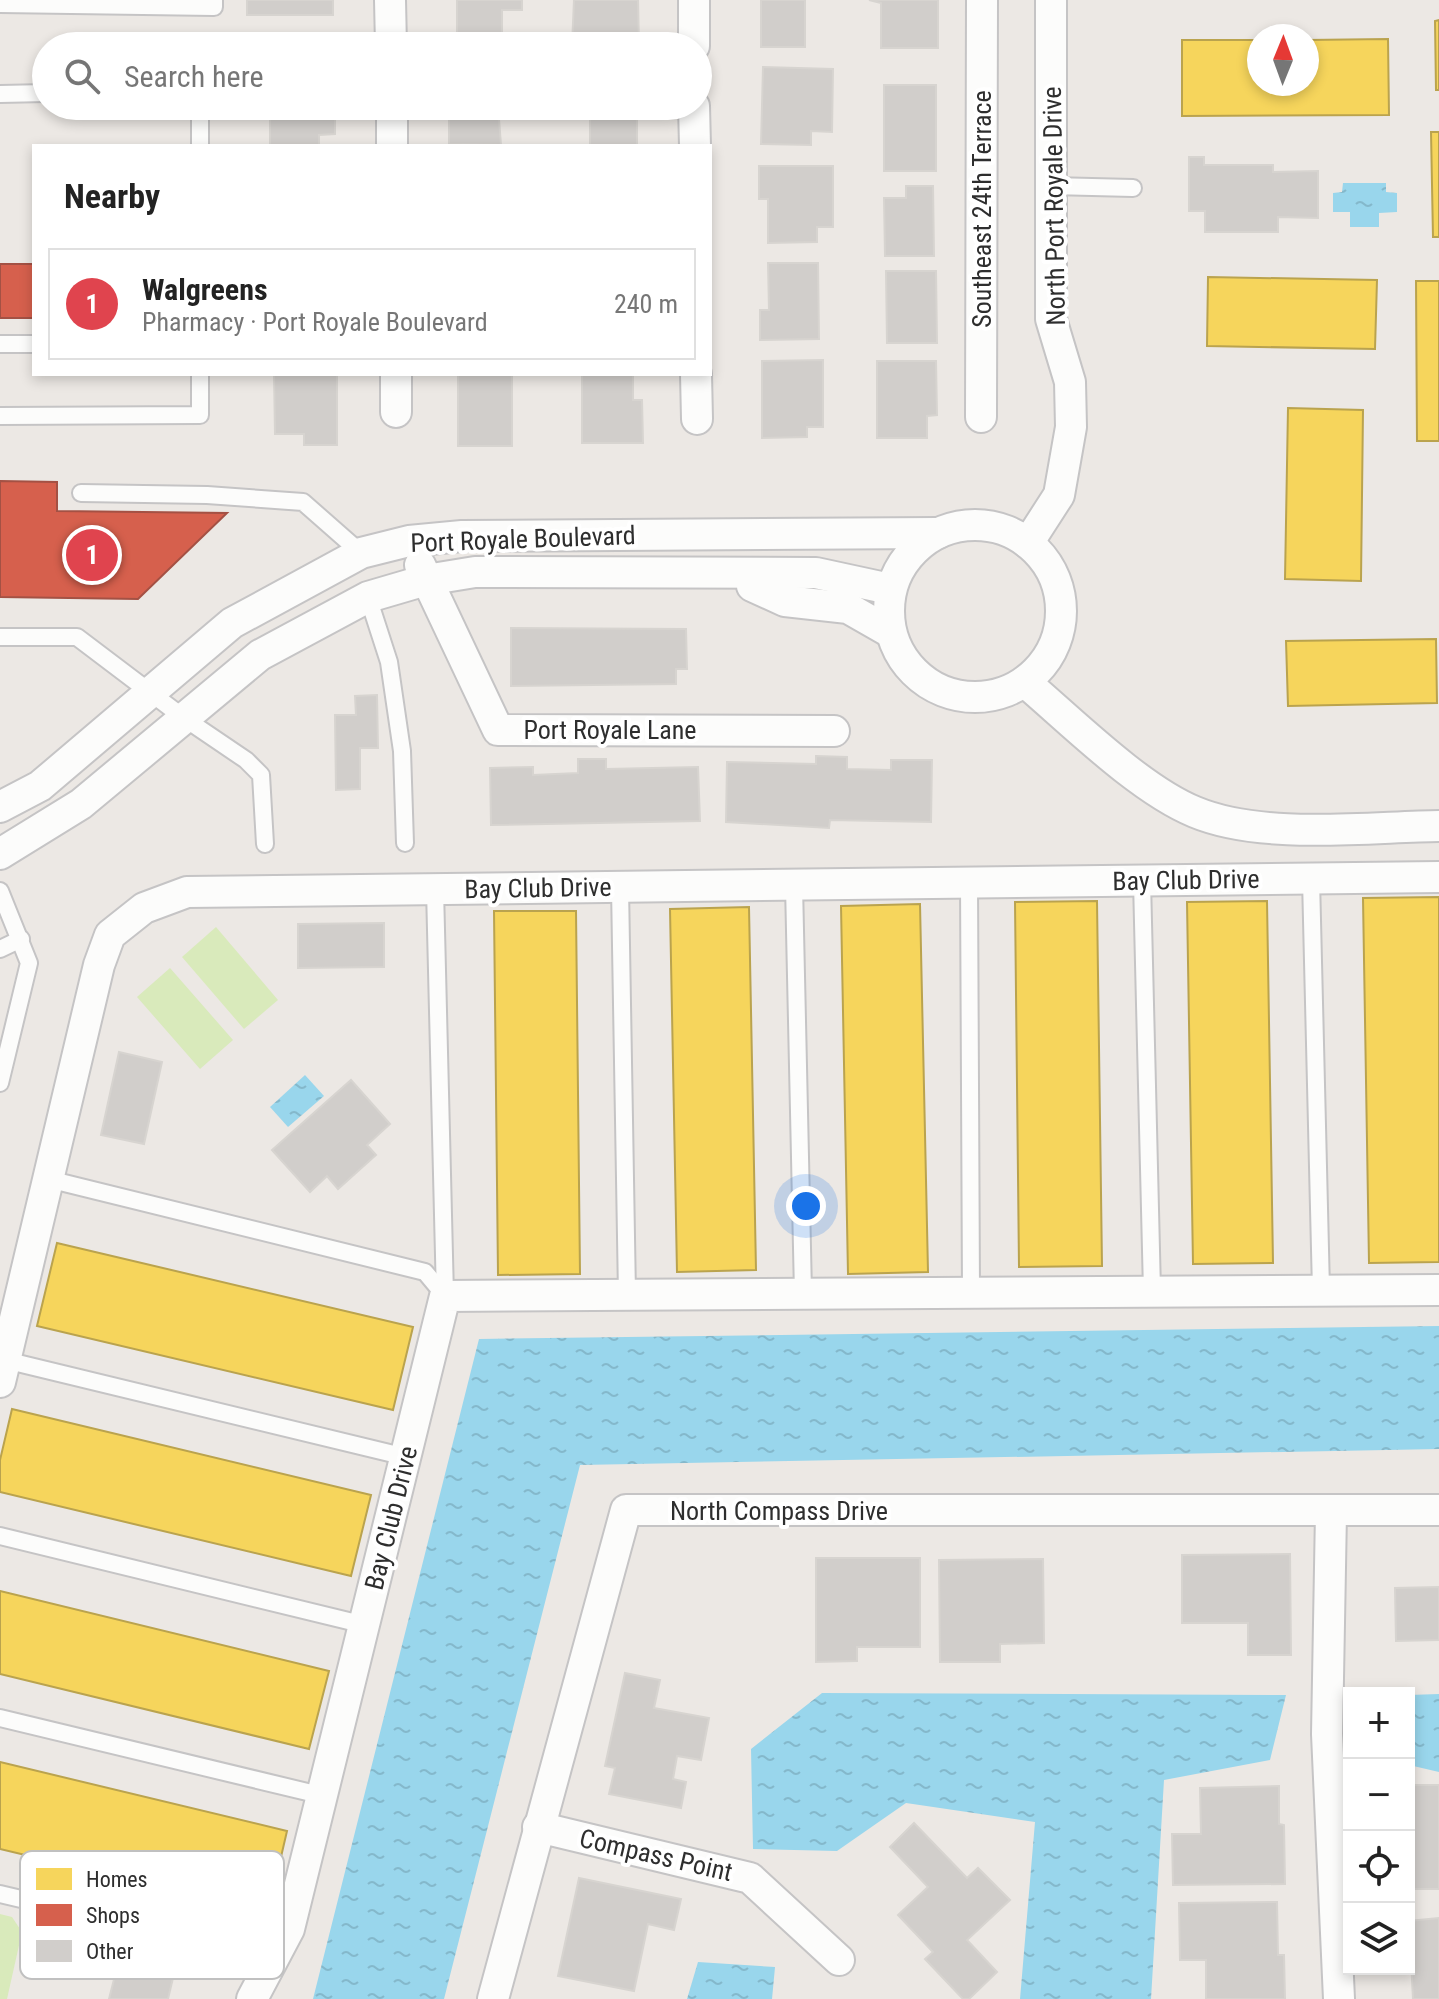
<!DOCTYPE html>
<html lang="en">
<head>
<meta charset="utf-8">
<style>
  :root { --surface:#fff; --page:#f6f6f6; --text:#222; --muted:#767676; --line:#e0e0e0; --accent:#706f6e }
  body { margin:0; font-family:"Roboto Condensed",sans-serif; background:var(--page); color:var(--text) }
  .controls { position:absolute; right:24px; bottom:24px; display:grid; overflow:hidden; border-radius:0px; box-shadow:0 4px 12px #0003 }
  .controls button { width:72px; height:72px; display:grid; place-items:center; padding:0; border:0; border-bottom:2px solid var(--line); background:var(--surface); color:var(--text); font:40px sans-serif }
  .compass { position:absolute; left:1247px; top:24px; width:72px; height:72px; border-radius:50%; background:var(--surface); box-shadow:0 4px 12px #0003; rotate:1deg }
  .you { position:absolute; left:806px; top:1206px; width:28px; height:28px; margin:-20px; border:6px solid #fff; border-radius:50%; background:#1a73e8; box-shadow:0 0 0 12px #1a73e833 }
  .badge { display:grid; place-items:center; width:52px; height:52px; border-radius:50%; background:var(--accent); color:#fff; font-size:26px; font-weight:700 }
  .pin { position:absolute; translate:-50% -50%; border:4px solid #fff; box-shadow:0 2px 8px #0006 }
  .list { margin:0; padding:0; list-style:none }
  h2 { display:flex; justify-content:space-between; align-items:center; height:104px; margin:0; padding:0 32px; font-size:34px }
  h2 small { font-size:26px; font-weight:400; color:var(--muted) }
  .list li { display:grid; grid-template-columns:52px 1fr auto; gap:24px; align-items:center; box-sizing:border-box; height:112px; margin:0 16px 16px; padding:0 16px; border:2px solid var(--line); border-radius:0px }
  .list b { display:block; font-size:30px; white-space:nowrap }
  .list p { margin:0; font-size:26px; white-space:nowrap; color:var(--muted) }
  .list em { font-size:26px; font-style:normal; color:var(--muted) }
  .icon { flex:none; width:44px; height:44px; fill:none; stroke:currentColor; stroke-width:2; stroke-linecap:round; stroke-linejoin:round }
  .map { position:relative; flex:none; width:1439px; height:1999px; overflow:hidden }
  .search { position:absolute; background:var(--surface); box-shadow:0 4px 12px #0003; left:32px; top:32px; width:680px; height:88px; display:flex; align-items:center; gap:20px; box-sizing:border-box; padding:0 28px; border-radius:44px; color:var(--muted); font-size:30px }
  .panel { position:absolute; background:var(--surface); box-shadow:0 4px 12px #0003; left:32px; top:144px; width:680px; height:232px; border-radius:0px }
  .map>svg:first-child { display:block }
  .pitch { fill:#d9eabb }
  .water { fill:url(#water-ripples) }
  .homes { fill:#f6d55c; stroke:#baa34e; stroke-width:2 }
  .shops { fill:#d6604d; stroke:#a45144; stroke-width:2 }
  .building { fill:#d1cecb; stroke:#d7d4d0; stroke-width:2 }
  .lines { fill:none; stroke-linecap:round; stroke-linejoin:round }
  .service-casing { stroke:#c5c4c5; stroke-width:20 }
  .minor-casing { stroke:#c5c4c5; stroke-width:34 }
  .service { stroke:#fcfcfb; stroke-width:16 }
  .minor { stroke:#fcfcfb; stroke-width:30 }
  .labels { text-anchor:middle; stroke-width:8; stroke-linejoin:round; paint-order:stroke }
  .street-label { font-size:26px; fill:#2e2e2e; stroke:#fff }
  .key { fill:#fff; stroke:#c0c0c0; stroke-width:2 }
  .key-label { font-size:22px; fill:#2e2e2e }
</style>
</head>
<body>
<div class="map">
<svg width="1439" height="1999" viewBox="0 0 1439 1999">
  <defs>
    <pattern id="water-ripples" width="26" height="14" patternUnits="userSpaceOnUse" patternTransform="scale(2)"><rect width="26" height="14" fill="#99d6ec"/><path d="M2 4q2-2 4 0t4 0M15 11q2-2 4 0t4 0" fill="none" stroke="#84b8cb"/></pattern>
  </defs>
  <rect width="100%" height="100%" fill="#ece8e4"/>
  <g class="pitch">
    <path d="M216 927 278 1000 244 1029 182 957Z"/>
    <path d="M170 968 233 1040 200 1069 137 997Z"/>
    <path d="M0 1914 12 1917 22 1932 7 1999H0Z"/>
  </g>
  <g class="water">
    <path d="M1343 183H1386V192L1397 193V212L1379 213V227H1350V212H1333V193L1342 192Z"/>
    <path d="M305 1075 324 1096 288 1127 270 1107Z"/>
    <path d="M1439 1326V1449L580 1465 444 1999H313L479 1339Z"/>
    <path d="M822 1693 1286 1695 1270 1760 1164 1780 1151 1999H1020L1035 1822 906 1803 837 1851 753 1849 751 1749Z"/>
    <path d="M1439 1694V1772L1409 1765V1695Z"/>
    <path d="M698 1962 775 1967 772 1999H687Z"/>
  </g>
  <g class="homes">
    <path d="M1439 20V90H1436L1435 21Z"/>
    <path d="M1388 39 1389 115 1182 116V40H1259V84H1307V40Z"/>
    <path d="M1431 132H1439V237H1433Z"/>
    <path d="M1208 277 1377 280 1375 349 1207 346Z"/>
    <path d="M1416 281H1439V441H1417Z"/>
    <path d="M1288 408 1363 410 1361 581 1285 579Z"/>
    <path d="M1436 639 1437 703 1288 706 1286 641Z"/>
    <path d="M1439 897V1262L1369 1263 1363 898Z"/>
    <path d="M1097 901 1102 1266 1019 1267 1015 902Z"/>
    <path d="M1267 901 1273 1263 1193 1264 1187 902Z"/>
    <path d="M920 904 928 1272 848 1274 841 906Z"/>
    <path d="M749 907 756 1270 677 1272 670 909Z"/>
    <path d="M494 911H576L580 1274 498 1275Z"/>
    <path d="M57 1243 413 1327 393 1410 37 1326Z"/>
    <path d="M12 1409 371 1495 351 1576 0 1492V1460Z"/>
    <path d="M0 1591 329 1671 309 1749 0 1674Z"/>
    <path d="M0 1762 287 1831 268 1913 0 1849Z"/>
  </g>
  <g class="shops">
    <rect x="0" y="264" width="34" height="54"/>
    <path d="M0 481 57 482V511L227 513 138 599 0 597Z"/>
  </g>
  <g class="building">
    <rect x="247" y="0" width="86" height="15"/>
    <path d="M457 0H522V10H502V45H457Z"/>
    <path d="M574 0H638L639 46H572Z"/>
    <rect x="761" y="0" width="44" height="47"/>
    <path d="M869 0H938V48H881V3Z"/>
    <rect x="248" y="33" width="33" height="13"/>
    <path d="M763 67 833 69 832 132 811 131V145L761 144Z"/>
    <rect x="884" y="85" width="52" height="86"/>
    <path d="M449 106H498L501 145 449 144Z"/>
    <rect x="590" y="106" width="47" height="40"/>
    <path d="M335 113V134L319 135V146H270V114Z"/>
    <path d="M1189 157H1204V165H1273V172L1318 171V218L1278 217V232H1205V211H1189Z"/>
    <path d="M759 166H833V227H817V242L768 243V199H759Z"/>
    <path d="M906 186H933L934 256H885L884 198H906Z"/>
    <path d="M768 263H818L819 339 760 340V310H769Z"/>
    <path d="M886 271H936L937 343H887Z"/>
    <path d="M823 360V427H807V437L762 438V361Z"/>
    <path d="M877 361H936L937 415 927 416V438H877Z"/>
    <path d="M274 374H337V445H304V434H275Z"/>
    <rect x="458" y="374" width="54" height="72"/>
    <path d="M582 374H633V400H642L643 443H582Z"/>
    <path d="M511 628 686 629 687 669H676V684L511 686Z"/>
    <path d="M377 695 378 748H360V789L336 790 335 715H356L355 696Z"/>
    <path d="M816 756 847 757V769L891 770V760H932L931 822 830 820 829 828 726 822 727 762 816 764Z"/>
    <path d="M578 759H606V769L698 767 700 821 491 825 490 768 533 767V775L578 773Z"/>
    <path d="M384 923V967L298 968V924Z"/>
    <path d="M119 1052 162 1062 144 1144 101 1135Z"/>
    <path d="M351 1080 390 1124 367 1145 376 1155 338 1189 327 1176 310 1192 272 1150Z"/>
    <path d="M1290 1554 1291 1655H1248V1623H1182V1555Z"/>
    <path d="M816 1558H920V1647H857V1661L816 1662Z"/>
    <path d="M1043 1559 1044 1643 1000 1644V1662H940L939 1560Z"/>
    <path d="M1439 1587V1640L1396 1641 1395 1588Z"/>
    <path d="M625 1673 660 1680 654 1708 709 1718 701 1760 677 1756 673 1779 686 1782 681 1808 609 1794 615 1768 605 1766Z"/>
    <rect x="1409" y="1785" width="30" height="104"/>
    <path d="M1279 1786V1824L1284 1825 1285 1884 1173 1885 1172 1834H1201L1200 1788Z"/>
    <path d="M914 1823 967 1878 978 1868 1010 1900 967 1940 997 1972 969 1999H963L925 1959 933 1952 898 1915 928 1887 890 1847Z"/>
    <path d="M579 1878 681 1899 674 1930 648 1924 634 1991 558 1976Z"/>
    <path d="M1277 1902 1278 1955H1284L1285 1999H1206V1960H1180L1179 1903Z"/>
    <path d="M1439 1918V1999H1413L1409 1921Z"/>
    <path d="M123 1944 178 1957 168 1999H109Z"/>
  </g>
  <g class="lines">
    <defs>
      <g id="service">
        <path d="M0 4 214 7V0"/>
        <path d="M0 94 46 93"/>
        <path d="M200 146V106"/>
        <path d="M1051 186 1133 188"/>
        <path d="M0 344H34"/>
        <path d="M0 416 200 415V374"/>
        <path d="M81 493 207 495 303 502 361 553"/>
        <path d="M368 597 389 662 402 751 405 843"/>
        <path d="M0 637H77L184 718 246 760 261 775 265 844"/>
        <path d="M1311 879 1321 1290"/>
        <path d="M1142 881 1152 1291"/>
        <path d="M969 882 971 1292"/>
        <path d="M794 885 803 1293"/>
        <path d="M620 887 627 1295"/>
        <path d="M435 889 445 1296"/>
        <path d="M0 891 29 963 0 1083"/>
        <path d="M0 949 21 939"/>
        <path d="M48 1179 425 1272 445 1296"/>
        <path d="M5 1360 406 1457"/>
        <path d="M0 1536 365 1625"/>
        <path d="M0 1718 324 1796"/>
        <path d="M0 1894 271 1958"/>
      </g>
      <g id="minor">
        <path d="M390 0 391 46"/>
        <path d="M694 0V46"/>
        <path d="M392 106V146"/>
        <path d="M694 106 695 146"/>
        <path d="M396 374V412"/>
        <path d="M696 374 697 419"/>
        <path d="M981 417 982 0"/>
        <circle cx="975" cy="611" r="86"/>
        <path d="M1028 543 1059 495 1071 427 1070 382 1051 319V0"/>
        <path d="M420 565 498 730 834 731"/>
        <path d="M752 586 785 601 848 608 890 632"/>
        <path d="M1025 682C1072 722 1139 789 1195 812 1262 840 1367 827 1439 826"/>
        <path d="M0 807 40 786 232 623 361 553 409 541 462 536 938 533"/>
        <path d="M0 854 81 804 260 655 368 597 426 580 475 572 816 573 890 589"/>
        <path d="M0 1382 99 965 110 935 144 908 187 892 1439 877"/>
        <path d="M1331 1512 1327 1734 1339 1999"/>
        <path d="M538 1827 750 1878 839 1960"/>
        <path d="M252 1999 289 1929 445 1296 1439 1290"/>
        <path d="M493 1999 626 1510H1439"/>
      </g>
    </defs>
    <use href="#service" class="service-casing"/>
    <use href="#minor" class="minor-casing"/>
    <use href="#service" class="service"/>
    <use href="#minor" class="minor"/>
  </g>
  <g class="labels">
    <g class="street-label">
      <text transform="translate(1054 206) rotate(-91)" y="9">North Port Royale Drive</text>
      <text transform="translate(982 209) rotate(-90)" y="9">Southeast 24th Terrace</text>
      <text transform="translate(523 539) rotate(-2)" y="9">Port Royale Boulevard</text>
      <text x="610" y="739">Port Royale Lane</text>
      <text transform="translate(1186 880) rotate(-1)" y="9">Bay Club Drive</text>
      <text transform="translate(538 888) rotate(-1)" y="9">Bay Club Drive</text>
      <text x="779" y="1520">North Compass Drive</text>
      <text transform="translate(391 1518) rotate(-76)" y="9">Bay Club Drive</text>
      <text transform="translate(656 1855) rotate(13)" y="9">Compass Point</text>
    </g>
  </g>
  <rect x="20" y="1851" width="264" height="128" rx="12" class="key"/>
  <rect x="36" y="1868" width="36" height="22" fill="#f6d55c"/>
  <rect x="36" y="1904" width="36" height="22" fill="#d6604d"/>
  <rect x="36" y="1940" width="36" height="22" fill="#d1cecb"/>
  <g class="key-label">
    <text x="86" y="1887">Homes</text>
    <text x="86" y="1923">Shops</text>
    <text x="86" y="1959">Other</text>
  </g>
</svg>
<div class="controls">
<button>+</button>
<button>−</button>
<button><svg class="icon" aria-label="locate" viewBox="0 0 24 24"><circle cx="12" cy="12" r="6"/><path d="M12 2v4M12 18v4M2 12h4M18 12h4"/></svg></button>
<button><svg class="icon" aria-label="layers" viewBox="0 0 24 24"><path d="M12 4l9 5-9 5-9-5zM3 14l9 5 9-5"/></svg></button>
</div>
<svg class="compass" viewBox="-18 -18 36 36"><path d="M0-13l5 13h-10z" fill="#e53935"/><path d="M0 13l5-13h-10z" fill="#767676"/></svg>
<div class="you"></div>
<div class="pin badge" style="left:92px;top:555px;background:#e0444e">1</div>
<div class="search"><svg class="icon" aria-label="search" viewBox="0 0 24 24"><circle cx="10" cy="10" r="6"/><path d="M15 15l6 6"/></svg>Search here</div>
<section class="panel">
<h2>Nearby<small></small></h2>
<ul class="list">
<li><span class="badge" style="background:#e0444e">1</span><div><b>Walgreens</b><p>Pharmacy · Port Royale Boulevard</p></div><em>240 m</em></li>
</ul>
</section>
</div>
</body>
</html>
